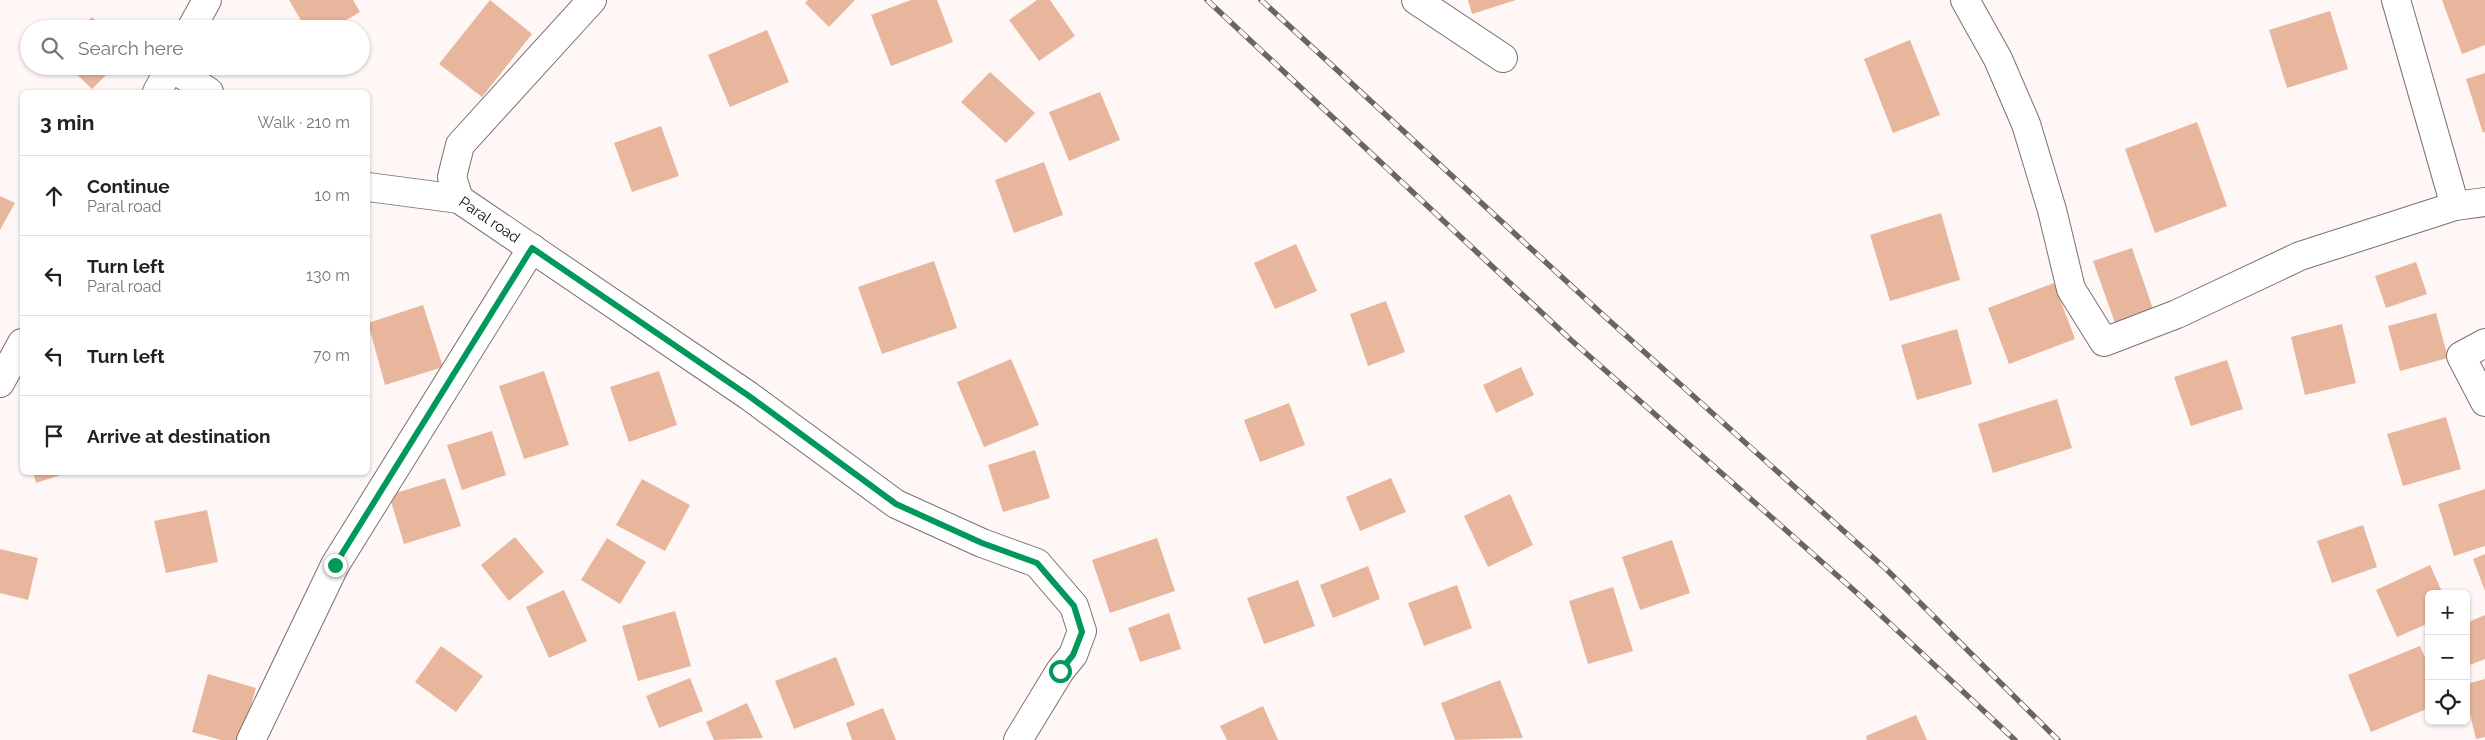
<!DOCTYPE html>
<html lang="en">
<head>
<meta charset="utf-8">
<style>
  :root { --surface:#fff; --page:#f6f6f6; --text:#222; --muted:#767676; --line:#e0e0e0 }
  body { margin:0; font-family:Raleway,sans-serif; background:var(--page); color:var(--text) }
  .controls { position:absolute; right:15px; bottom:15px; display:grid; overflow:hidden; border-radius:8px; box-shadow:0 1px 4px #0004 }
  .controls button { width:45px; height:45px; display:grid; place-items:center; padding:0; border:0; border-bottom:1px solid var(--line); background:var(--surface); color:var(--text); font:25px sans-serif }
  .stop { position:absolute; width:15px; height:15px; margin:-11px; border:4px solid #00995b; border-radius:50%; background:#fff }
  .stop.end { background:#00995b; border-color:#fff; box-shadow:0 1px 5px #0008 }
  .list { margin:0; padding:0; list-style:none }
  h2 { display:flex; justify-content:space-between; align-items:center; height:65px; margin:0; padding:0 20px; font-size:21px }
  h2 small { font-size:16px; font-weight:400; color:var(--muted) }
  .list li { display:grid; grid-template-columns:32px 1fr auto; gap:15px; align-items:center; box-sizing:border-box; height:80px; padding:0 20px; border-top:1px solid var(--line) }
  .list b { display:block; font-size:19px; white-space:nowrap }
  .list p { margin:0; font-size:16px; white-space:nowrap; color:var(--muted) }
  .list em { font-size:16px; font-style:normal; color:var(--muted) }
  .icon { flex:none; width:28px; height:28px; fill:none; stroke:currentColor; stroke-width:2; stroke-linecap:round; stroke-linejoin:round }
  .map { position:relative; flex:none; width:2485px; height:740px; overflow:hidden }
  .search { position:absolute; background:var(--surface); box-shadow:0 1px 4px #0004; left:20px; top:20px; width:350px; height:55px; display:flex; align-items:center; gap:12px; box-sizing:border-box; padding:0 18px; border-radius:28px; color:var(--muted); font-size:19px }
  .panel { position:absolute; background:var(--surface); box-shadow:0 1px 4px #0004; left:20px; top:90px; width:350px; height:385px; border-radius:8px }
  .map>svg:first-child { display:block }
  .building { fill:#e8b69d }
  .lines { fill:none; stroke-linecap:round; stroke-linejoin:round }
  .minor-casing { stroke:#7b7070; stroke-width:30 }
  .minor { stroke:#fff; stroke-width:28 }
  .rail-casing { stroke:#6a6565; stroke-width:5.5 }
  .rail { stroke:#fef7f6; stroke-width:4; stroke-dasharray:11; stroke-linecap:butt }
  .route { stroke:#00995b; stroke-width:6 }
  .labels { text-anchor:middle; stroke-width:4.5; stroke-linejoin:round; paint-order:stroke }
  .street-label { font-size:15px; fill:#110d0d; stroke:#fef7f6 }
</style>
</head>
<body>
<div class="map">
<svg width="2485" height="740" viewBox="0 0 2485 740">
  <rect width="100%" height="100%" fill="#fef7f6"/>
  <g class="building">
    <path d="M289 0H353L360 12 331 29H306Z"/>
    <path d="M490 0 532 34 482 97 439 64Z"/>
    <path d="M808 0H855L829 27 805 3Z"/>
    <path d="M911 0H937L953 42 891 66 871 15Z"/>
    <path d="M1037 0H1050L1075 36 1039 61 1009 20Z"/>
    <path d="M1468 0H1516L1472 14Z"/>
    <path d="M2442 0H2485V45L2462 54Z"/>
    <path d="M2330 11 2348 69 2287 88 2269 30Z"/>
    <path d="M92 17 104 29H81Z"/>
    <path d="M767 30 789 82 730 107 708 55Z"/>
    <path d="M1910 40 1940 115 1893 133 1864 59Z"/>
    <path d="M68 66H115L92 89Z"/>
    <path d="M990 72 1035 113 1006 143 961 102Z"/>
    <path d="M2485 73V132L2483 133 2466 79Z"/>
    <path d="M1100 92 1120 140 1069 161 1049 112Z"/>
    <path d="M2197 122 2227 206 2155 233 2125 149Z"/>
    <path d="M661 126 679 176 632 192 614 143Z"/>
    <path d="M1044 162 1063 215 1014 233 995 180Z"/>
    <path d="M0 196 15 203 0 230Z"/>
    <path d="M1941 213 1960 280 1890 301 1870 235Z"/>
    <path d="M1296 244 1317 291 1275 309 1254 263Z"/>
    <path d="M2132 248 2153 309 2115 323 2093 261Z"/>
    <path d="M934 261 957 328 882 354 858 287Z"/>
    <path d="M2416 262 2427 294 2386 308 2375 276Z"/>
    <path d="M2054 283 2075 339 2009 364 1988 308Z"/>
    <path d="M1386 301 1405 352 1368 366 1350 314Z"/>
    <path d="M423 305 443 367 385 385 368 323Z"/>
    <path d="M2436 313 2448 358 2400 371 2388 326Z"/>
    <path d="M2342 324 2356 383 2305 395 2291 337Z"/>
    <path d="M1957 329 1972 384 1917 400 1901 345Z"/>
    <path d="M1011 359 1039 425 984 447 957 382Z"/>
    <path d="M2227 360 2243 409 2191 426 2174 377Z"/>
    <path d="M1521 367 1534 395 1496 413 1483 385Z"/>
    <path d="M544 371 569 445 524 459 499 386Z"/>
    <path d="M659 371 677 425 629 442 610 387Z"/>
    <path d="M2057 399 2072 448 1993 473 1978 424Z"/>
    <path d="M1289 403 1305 445 1260 462 1244 420Z"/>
    <path d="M2446 417 2461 469 2403 486 2387 434Z"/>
    <path d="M492 431 506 475 462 490 447 445Z"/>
    <path d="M1035 450 1050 498 1003 512 988 465Z"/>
    <path d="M33 472H67V473L36 483Z"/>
    <path d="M445 478 461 526 404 544 389 495Z"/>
    <path d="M1391 478 1406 512 1360 531 1346 497Z"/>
    <path d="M642 479 690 505 665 551 616 525Z"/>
    <path d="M2485 489V546L2454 556 2438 504Z"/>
    <path d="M1510 494 1533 545 1488 567 1464 516Z"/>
    <path d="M207 510 218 562 166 573 154 521Z"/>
    <path d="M2363 525 2377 567 2332 583 2317 541Z"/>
    <path d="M515 537 544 572 509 601 481 565Z"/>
    <path d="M607 538 646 562 620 604 581 580Z"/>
    <path d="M1157 538 1175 591 1110 613 1092 560Z"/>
    <path d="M1672 540 1690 593 1640 610 1622 557Z"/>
    <path d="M0 549 38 558 28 600 0 593Z"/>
    <path d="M2485 554V591L2473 559Z"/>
    <path d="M2430 565 2443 594H2429V623L2397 637 2376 590Z"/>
    <path d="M1368 566 1380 599 1333 618 1320 585Z"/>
    <path d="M1298 580 1315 626 1264 644 1247 598Z"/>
    <path d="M1457 585 1472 628 1424 646 1408 603Z"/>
    <path d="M1613 587 1633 651 1588 664 1569 601Z"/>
    <path d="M564 590 587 641 549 658 526 607Z"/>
    <path d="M675 611 691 666 638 681 622 626Z"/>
    <path d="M1169 613 1181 649 1140 662 1128 628Z"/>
    <path d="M2485 615V659L2467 666 2466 623Z"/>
    <path d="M441 646 483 676 456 712 415 682Z"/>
    <path d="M2420 646 2429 667V708L2371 732 2348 675Z"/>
    <path d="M836 657 855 705 794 729 775 681Z"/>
    <path d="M208 674 256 688 241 740H221L192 732Z"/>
    <path d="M690 678 703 711 659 728 646 696Z"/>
    <path d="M2485 679V737L2476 739 2466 698V684Z"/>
    <path d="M1500 680 1523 738 1455 740 1441 703Z"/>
    <path d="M747 703 763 738 714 740 706 722Z"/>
    <path d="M1263 706 1278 740H1227L1220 726Z"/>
    <path d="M883 708 896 740H852L846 723Z"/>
    <path d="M1916 715 1927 740H1867L1866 736Z"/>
  </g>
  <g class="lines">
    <defs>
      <g id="minor">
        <path id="s1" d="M592 0 460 145 452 177 459 199 749 396 896 504 982 543 1037 563 1074 606 1082 631 1073 655 1060 671 1018 740"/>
        <path d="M1416 0 1503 58"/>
        <path d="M1965 0 1998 59 2026 124 2052 210 2071 289 2104 342 2177 314 2300 256 2455 206 2485 202"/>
        <path d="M2396 0 2455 206"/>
        <path d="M191 29 207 0"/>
        <path d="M171 67 209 92"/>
        <path d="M157 92 171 66"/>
        <path d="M368 187 459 199"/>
        <path d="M2485 343 2461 356 2485 402"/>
        <path d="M0 383 22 343"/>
        <path d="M251 740 335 565 532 248"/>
      </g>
    </defs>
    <use href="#minor" class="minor-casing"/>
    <use href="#minor" class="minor"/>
    <defs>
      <g id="rail">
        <path d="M1207 0 1571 340 1857 593 2015 740"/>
        <path d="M1261 0 1602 314 1886 569 2058 740"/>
      </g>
    </defs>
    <use href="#rail" class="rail-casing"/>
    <use href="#rail" class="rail"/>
  </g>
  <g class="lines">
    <path class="route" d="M335 565 532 248 749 396 896 504 982 543 1037 563 1074 606 1082 632 1073 655 1060 671"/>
  </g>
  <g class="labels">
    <g class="street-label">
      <text dy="5" stroke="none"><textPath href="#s1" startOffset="289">Paral road</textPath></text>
    </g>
  </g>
</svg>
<div class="controls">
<button>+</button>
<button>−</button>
<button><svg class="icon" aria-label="locate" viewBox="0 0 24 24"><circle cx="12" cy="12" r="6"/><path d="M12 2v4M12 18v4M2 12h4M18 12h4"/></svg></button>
</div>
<div class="stop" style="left:1060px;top:671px"></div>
<div class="stop end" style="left:335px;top:565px"></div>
<div class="search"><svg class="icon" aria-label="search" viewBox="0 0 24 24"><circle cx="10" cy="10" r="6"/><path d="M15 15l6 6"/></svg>Search here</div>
<section class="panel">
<h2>3 min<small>Walk · 210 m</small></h2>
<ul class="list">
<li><svg class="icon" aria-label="ahead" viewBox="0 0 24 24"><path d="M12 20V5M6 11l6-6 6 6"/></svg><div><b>Continue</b><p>Paral road</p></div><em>10 m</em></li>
<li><svg class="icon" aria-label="left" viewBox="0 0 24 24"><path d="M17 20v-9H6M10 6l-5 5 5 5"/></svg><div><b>Turn left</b><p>Paral road</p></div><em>130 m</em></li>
<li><svg class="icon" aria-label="left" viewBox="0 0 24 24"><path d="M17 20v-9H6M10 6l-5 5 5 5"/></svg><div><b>Turn left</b></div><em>70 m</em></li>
<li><svg class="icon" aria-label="arrive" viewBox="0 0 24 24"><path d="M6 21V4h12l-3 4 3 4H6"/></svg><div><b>Arrive at destination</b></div></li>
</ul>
</section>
</div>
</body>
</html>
